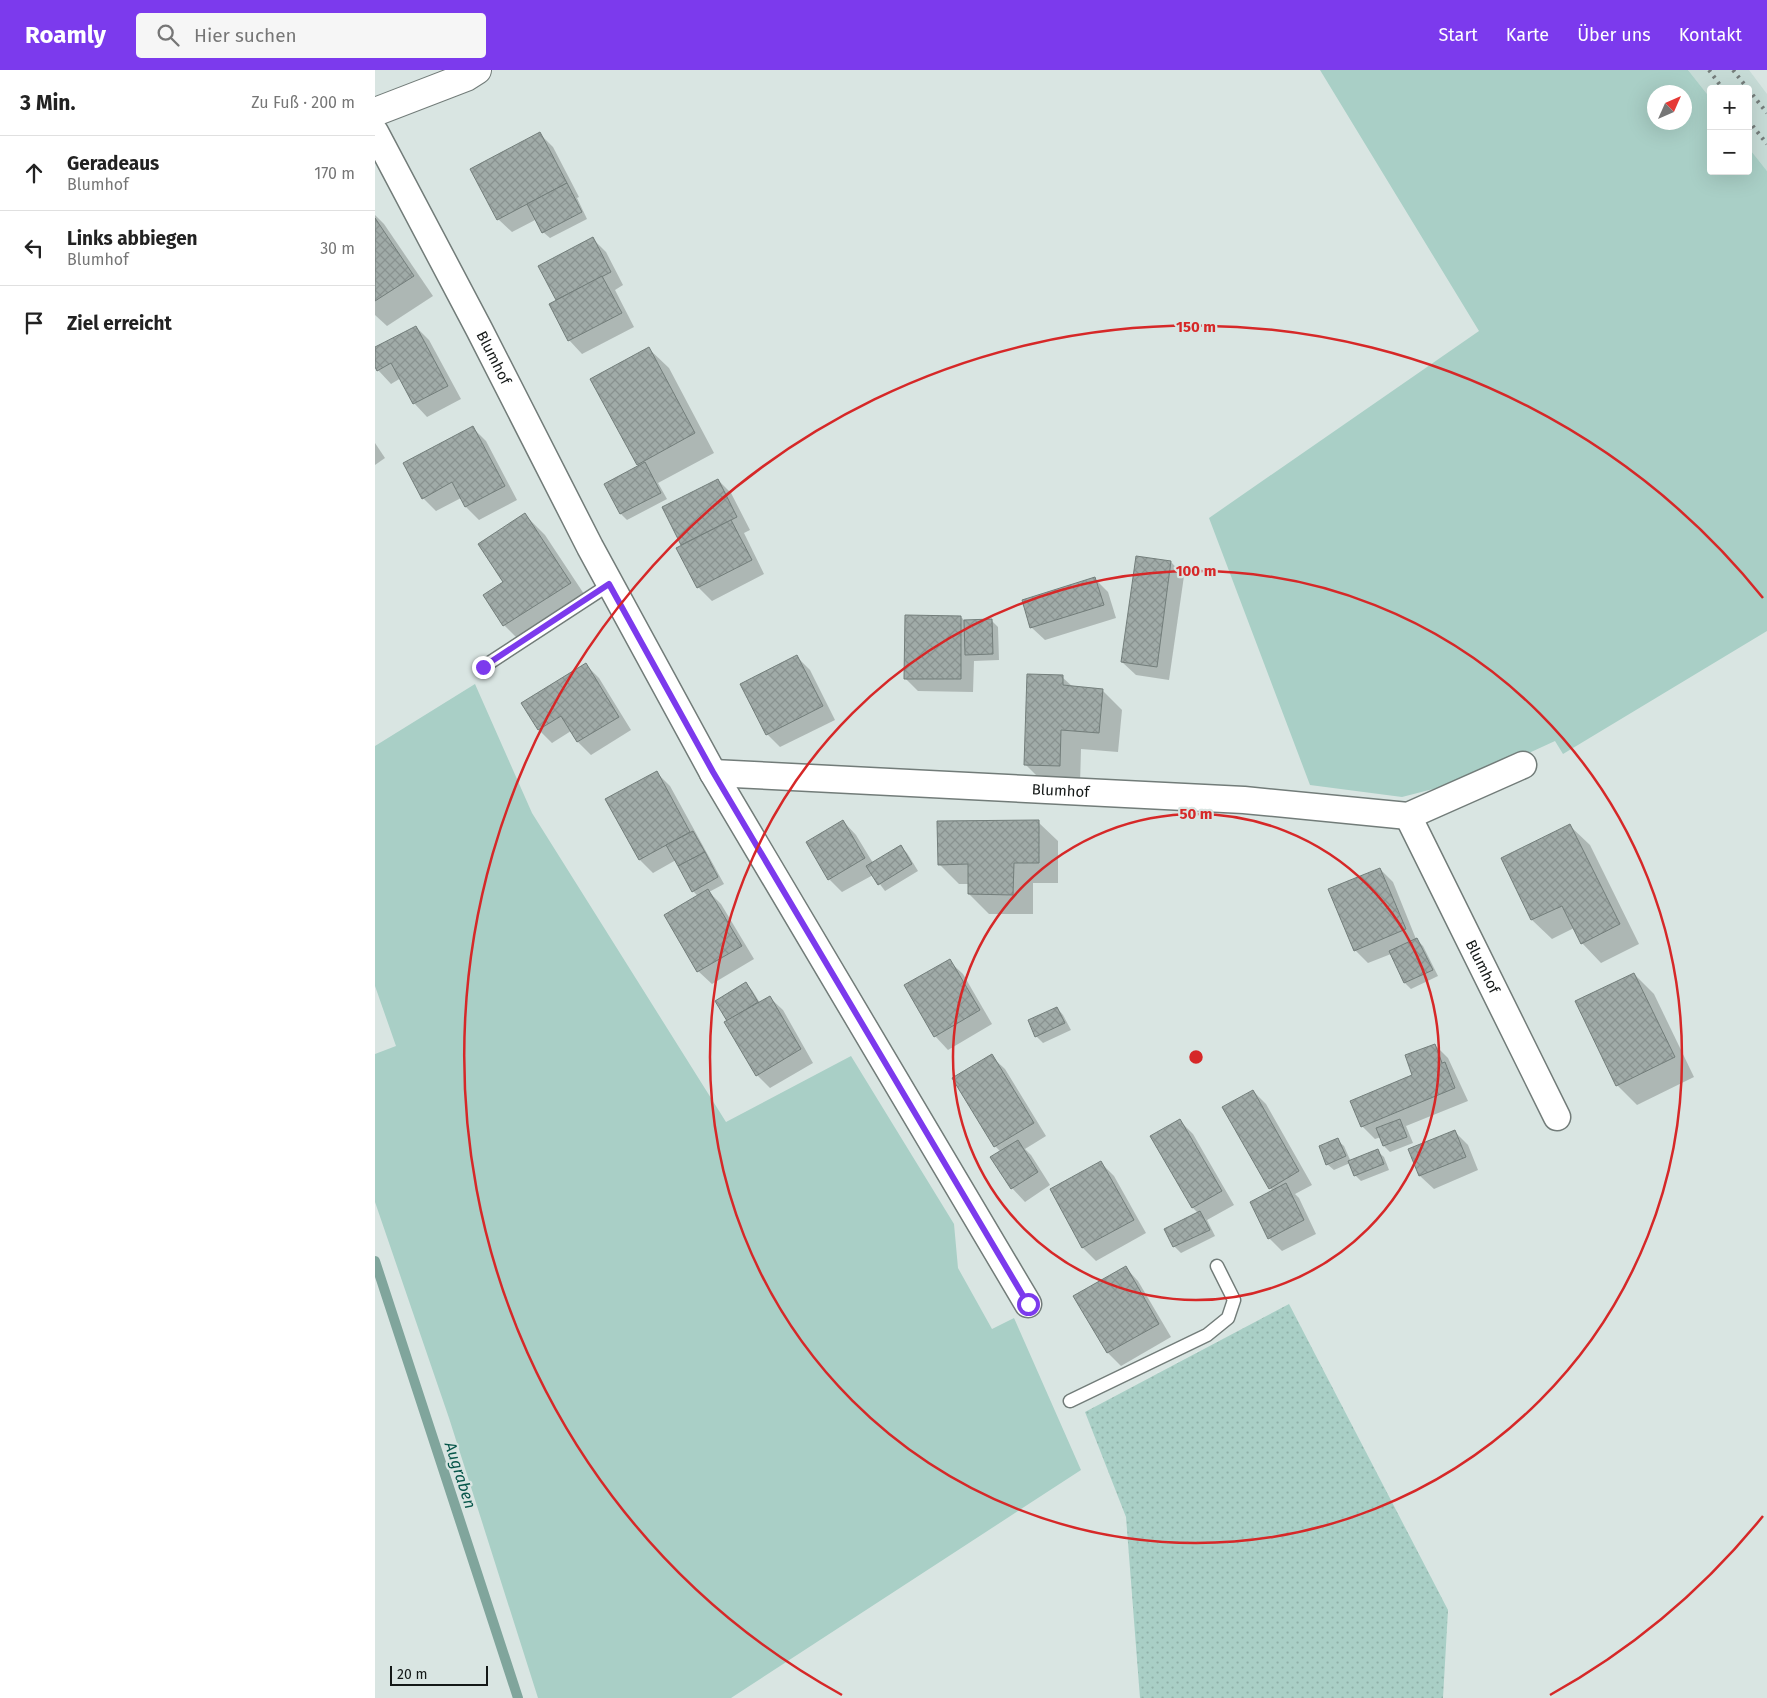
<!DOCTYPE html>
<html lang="de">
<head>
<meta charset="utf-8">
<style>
  :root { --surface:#fff; --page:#f6f6f6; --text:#222; --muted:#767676; --line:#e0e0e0; --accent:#7c3aed }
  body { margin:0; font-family:"Fira Sans",sans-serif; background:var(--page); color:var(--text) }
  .controls { position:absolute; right:15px; top:15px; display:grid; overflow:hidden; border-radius:5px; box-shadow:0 5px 20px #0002 }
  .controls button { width:45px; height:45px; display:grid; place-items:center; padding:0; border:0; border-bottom:1px solid var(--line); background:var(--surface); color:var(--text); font:25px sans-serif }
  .compass { position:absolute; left:1272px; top:15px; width:45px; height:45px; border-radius:50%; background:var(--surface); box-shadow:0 5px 20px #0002; rotate:45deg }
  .scale { position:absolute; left:15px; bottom:12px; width:98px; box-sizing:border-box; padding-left:5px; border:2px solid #141817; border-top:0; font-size:14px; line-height:18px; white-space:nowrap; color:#141817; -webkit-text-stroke:4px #d9e5e2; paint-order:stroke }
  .stop { position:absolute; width:15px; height:15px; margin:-11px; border:4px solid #7c3aed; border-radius:50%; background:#fff }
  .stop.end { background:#7c3aed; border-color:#fff; box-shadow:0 1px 5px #0008 }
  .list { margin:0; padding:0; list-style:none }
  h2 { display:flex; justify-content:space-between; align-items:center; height:65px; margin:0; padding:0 20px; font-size:21px }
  h2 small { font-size:16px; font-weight:400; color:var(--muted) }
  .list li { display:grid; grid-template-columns:32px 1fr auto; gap:15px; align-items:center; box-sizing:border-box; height:75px; padding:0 20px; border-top:1px solid var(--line) }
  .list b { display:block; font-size:19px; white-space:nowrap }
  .list p { margin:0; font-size:16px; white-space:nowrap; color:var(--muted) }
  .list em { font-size:16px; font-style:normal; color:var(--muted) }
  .icon { flex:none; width:28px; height:28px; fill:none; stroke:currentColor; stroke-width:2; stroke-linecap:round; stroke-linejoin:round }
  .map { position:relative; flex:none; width:1392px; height:1628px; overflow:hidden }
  header { display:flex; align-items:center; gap:30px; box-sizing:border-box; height:70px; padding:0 25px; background:var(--accent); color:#fff }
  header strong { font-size:24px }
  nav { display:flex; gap:28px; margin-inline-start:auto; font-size:18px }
  .search { width:350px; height:45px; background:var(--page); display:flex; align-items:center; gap:12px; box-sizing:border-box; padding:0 18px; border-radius:5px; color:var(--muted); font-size:19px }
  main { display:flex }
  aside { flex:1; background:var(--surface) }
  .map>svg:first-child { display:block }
  .built { fill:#c6dbd6 }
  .grass { fill:#a9cfc6; fill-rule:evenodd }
  .garden { fill:url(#garden-dots) }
  .shadow { fill:#0003 }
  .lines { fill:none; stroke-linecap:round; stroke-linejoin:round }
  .stream { stroke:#80a59c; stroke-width:10 }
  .building { fill:url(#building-cross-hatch); stroke:#737e7b }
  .service-casing { stroke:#727c79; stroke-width:15 }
  .minor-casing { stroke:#727c79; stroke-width:29 }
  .tertiary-casing { stroke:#727c79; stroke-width:30 }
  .service { stroke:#fff; stroke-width:12 }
  .minor { stroke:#fff; stroke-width:26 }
  .tertiary { stroke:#fff; stroke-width:28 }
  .rail { stroke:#747c7a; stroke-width:4; stroke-dasharray:2.5 5; stroke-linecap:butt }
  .route { stroke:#7c3aed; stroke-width:6 }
  .ring { fill:none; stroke:#d62828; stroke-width:2.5 }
  .labels { text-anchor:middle; stroke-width:4.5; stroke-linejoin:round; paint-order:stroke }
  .street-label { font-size:15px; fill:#141817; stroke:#d9e5e2 }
  .water-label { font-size:16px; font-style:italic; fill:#07564a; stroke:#d9e5e2 }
  .centre { fill:#d62828; stroke:#d9e5e2; stroke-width:2.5 }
  .ring-label { font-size:15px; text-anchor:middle; font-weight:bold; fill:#d62828; stroke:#d9e5e2; stroke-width:4.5; stroke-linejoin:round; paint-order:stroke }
</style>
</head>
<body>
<header>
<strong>Roamly</strong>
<div class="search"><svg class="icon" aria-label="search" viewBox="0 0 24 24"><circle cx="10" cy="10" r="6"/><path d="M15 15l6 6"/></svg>Hier suchen</div>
<nav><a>Start</a><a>Karte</a><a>Über uns</a><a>Kontakt</a></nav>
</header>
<main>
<aside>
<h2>3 Min.<small>Zu Fuß · 200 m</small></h2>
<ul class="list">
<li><svg class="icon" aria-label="ahead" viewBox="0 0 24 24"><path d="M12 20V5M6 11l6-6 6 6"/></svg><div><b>Geradeaus</b><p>Blumhof</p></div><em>170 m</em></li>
<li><svg class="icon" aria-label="left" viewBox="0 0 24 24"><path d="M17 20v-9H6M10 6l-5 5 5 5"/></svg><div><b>Links abbiegen</b><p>Blumhof</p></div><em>30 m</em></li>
<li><svg class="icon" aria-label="arrive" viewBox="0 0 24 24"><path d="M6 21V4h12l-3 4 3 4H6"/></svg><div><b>Ziel erreicht</b></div></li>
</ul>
</aside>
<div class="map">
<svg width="1392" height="1628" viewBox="0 0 1392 1628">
  <defs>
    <pattern id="garden-dots" width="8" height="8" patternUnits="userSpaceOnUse" patternTransform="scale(1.25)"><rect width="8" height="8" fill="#a9cfc6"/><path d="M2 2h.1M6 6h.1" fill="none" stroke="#91b1a9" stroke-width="1.8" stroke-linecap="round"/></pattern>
    <pattern id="building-cross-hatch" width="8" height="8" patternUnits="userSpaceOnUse" patternTransform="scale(1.25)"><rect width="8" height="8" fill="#a0aba8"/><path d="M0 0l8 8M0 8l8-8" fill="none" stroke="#899290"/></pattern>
  </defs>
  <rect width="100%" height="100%" fill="#d9e5e2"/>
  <path class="built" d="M1313 0H1374L1392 24V101L1373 77V19H1336V29Z"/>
  <g class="grass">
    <path d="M945 0H1313L1336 29V101H1373V77L1392 101V561L1188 684 1180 671 1097 709 1027 727 935 715 834 448 1104 261ZM1280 22H1310V52H1280Z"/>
    <path d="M100 614 157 743 351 1052 476 986 579 1154 583 1198 617 1259 639 1248 706 1400 356 1628H163L74 1348 0 1132V984L21 976 0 916V676Z"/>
  </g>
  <path class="garden" d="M914 1234 1073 1540 1068 1628H765L751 1447 710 1342Z"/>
  <g class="shadow">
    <path d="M165 64 178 77 204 127 202 128 212 149 175 168 168 162 162 149 137 162 123 149Z"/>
    <path d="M0 145 9 154 58 226 12 256 0 245Z"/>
    <path d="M218 169 231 182 248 215 240 220 259 257 207 284 194 270 175 235 183 230 165 196Z"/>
    <path d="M41 257 54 270 86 329 52 347 39 333 26 308 16 314 3 300 0 295V279Z"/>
    <path d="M274 279 294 298 339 383 283 413 292 429 252 450 246 444 230 414 265 396 263 394Z"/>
    <path d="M98 358 111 371 142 430 104 450 91 437 86 428 61 441 48 428Z"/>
    <path d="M0 373 10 388 0 395Z"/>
    <path d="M343 410 356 423 375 460 369 463 389 504 337 531 324 518 303 479 308 476 288 438Z"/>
    <path d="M150 445 170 465 215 533 149 575 129 555 109 525 129 512Z"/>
    <path d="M762 488 796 492 809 506 794 610 761 605 747 592Z"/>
    <path d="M720 509 733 522 741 548 670 570 656 557Z"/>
    <path d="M586 547 590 551 616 550 623 557 624 590 599 591 598 622 543 621 530 608Z"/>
    <path d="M422 587 435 600 460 650 405 677 392 664Z"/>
    <path d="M211 595 224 608 256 660 216 685 203 672 196 661 177 673 164 660 148 633Z"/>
    <path d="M687 607 698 617 727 620 747 640 743 682 706 679 705 715 670 714 650 694Z"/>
    <path d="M282 703 295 716 349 814 334 822 346 834 379 889 337 914 323 901V826L318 821 301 790 278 803 265 790 232 730Z"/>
    <path d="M468 751 481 765 498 793 526 777 532 783 543 801 510 821 498 805 467 822 454 809Z"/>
    <path d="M663 752 683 771V813H658V844H614L594 824V814H584L564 794Z"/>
    <path d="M1195 756 1215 775 1264 874 1226 893 1207 873 1199 858 1177 869 1157 850 1127 789Z"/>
    <path d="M1005 799 1018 812 1041 869 1048 876 1063 906 1036 919 1030 913 1016 884 993 893 980 880Z"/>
    <path d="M574 891 588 904 617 954 573 980 560 966Z"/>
    <path d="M1259 904 1279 924 1319 1007 1262 1035 1242 1015Z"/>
    <path d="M371 914 377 920 385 933 394 927 408 940 438 993 395 1018 382 1005 351 953Z"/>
    <path d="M682 938 688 945 696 960 668 973 661 966 654 951Z"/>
    <path d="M1060 975 1073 988 1093 1031 1031 1056 1038 1073 1015 1082 1009 1076 1006 1067 1000 1069 987 1056 1039 1006Z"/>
    <path d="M616 986 630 999 671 1066 650 1079 656 1085 675 1115 650 1132 637 1118 626 1082 620 1076Z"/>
    <path d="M878 1021 891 1034 937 1115 920 1124 924 1128 941 1164 907 1181 894 1168 898 1121 895 1118Z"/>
    <path d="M805 1051 818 1064 859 1135 832 1150 840 1166 806 1183 799 1176 791 1159 823 1143 818 1138 777 1067Z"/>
    <path d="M1080 1062 1093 1075 1103 1100 1059 1119 1045 1106 1035 1080Z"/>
    <path d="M962 1070 969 1076 976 1092 1002 1081 1009 1087 1014 1100 986 1111 980 1105 975 1093 959 1100 952 1094Z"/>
    <path d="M726 1093 739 1106 771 1163 721 1191 708 1178 677 1120Z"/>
    <path d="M750 1197 763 1211 796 1267 746 1296 733 1283Z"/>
  </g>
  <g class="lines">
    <path class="stream" d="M0 1191 143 1628"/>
  </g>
  <g class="building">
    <path d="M165 62 192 113 122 150 95 99Z"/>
    <path d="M192 113 207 142 167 163 152 134Z"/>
    <path d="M0 148 39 206 0 231Z"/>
    <path d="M218 167 236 202 181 230 163 196Z"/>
    <path d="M227 206 247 243 193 271 174 234Z"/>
    <path d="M41 256 73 316 38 334 16 293 2 301 0 297V277Z"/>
    <path d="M274 277 320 363 262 395 215 309Z"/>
    <path d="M98 356 130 416 90 437 77 412 47 429 28 393Z"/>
    <path d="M270 392 286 423 245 444 229 414Z"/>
    <path d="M343 409 362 447 306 475 287 437Z"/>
    <path d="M150 443 196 513 128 556 108 525 128 512 103 474Z"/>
    <path d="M356 450 377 490 322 518 301 478Z"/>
    <path d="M761 486 796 491 782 597 746 592Z"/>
    <path d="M720 507 729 535 655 558 647 530Z"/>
    <path d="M530 545 586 546V609H529Z"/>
    <path d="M617 549 618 584 590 585 589 550Z"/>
    <path d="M422 585 448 636 391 665 365 614Z"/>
    <path d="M211 593 244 647 202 672 186 646 163 660 146 633Z"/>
    <path d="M652 604 688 605V615L728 619 724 663 686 660 685 696 649 695Z"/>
    <path d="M282 701 315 762 264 790 230 729Z"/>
    <path d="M468 750 490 788 453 810 431 772Z"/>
    <path d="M664 750V793H639L638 825 593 824V794L563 795 562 751Z"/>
    <path d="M1195 754 1245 854 1206 874 1187 836 1156 850 1126 788Z"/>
    <path d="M318 761 330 782 303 796 291 775Z"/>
    <path d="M526 775 537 794 503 815 491 796Z"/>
    <path d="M330 782 343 807 317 822 303 796Z"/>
    <path d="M1005 798 1031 859 979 881 953 819Z"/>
    <path d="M333 819 367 876 322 902 289 845Z"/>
    <path d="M1042 868 1058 900 1029 913 1014 881Z"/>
    <path d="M575 889 605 940 559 967 529 915Z"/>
    <path d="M1259 903 1300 987 1241 1016 1200 931Z"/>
    <path d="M371 912 383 932 352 951 340 931Z"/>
    <path d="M395 926 426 979 381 1006 349 952Z"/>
    <path d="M682 937 690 953 660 967 653 950Z"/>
    <path d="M1060 974 1067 993 1070 992 1080 1018 986 1057 975 1031 1037 1005 1030 985Z"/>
    <path d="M617 984 659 1053 619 1077 577 1008Z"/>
    <path d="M878 1020 924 1101 894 1119 847 1037Z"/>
    <path d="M805 1049 847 1121 817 1138 775 1066Z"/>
    <path d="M1025 1049 1032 1067 1008 1076 1001 1058Z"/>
    <path d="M1080 1060 1091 1087 1044 1106 1033 1079Z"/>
    <path d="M963 1068 971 1086 951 1095 944 1076Z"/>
    <path d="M643 1070 663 1102 636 1119 615 1087Z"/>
    <path d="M1003 1079 1009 1094 979 1106 973 1091Z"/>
    <path d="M726 1091 759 1150 707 1178 675 1119Z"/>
    <path d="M911 1113 929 1150 893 1169 875 1132Z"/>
    <path d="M825 1141 835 1160 798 1177 789 1159Z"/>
    <path d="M751 1196 784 1254 732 1283 698 1226Z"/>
  </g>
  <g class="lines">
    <defs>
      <g id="service">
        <path d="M108 597 235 514"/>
        <path d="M695 1331 832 1265 853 1248 859 1230 842 1196"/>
      </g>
      <g id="minor">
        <path id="s1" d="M0 62 104 259 215 477 338 703 653 1234"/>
        <path id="s2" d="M338 703 869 730 1033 746 1148 695"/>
        <path id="s3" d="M1033 746 1182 1047"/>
      </g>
      <path id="tertiary" d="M0 42 91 7 102 0"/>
    </defs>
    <use href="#service" class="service-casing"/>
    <use href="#minor" class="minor-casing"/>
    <use href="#tertiary" class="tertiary-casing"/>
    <use href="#service" class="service"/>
    <use href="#minor" class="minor"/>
    <use href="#tertiary" class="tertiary"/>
    <g class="rail">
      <path d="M1334 0 1348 19"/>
      <path d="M1358 0 1373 19"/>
      <path d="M1373 19 1392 43"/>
      <path d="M1373 50 1392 74"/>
    </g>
  </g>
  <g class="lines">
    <path class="route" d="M108 597 234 514 338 702 653 1234"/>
  </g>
  <g class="ring">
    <circle cx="821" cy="987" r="243"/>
    <circle cx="821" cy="987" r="486"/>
    <path d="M1388 1446A730 730 0 0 1 1175 1625M467 1625A730 730 0 1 1 1388 528"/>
  </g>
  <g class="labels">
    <g class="street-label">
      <text dy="5" stroke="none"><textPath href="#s1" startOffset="255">Blumhof</textPath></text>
      <text dy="5" stroke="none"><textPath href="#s2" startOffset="348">Blumhof</textPath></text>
      <text dy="5" stroke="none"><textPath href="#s3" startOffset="168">Blumhof</textPath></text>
    </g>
    <g class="water-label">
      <text transform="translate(86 1405) rotate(72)" y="6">Augraben</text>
    </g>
  </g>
  <circle cx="821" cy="987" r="8" class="centre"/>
  <g class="ring-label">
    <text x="821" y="262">150 m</text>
    <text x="821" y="506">100 m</text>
    <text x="821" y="749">50 m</text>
  </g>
</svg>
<div class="controls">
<button>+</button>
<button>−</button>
</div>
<svg class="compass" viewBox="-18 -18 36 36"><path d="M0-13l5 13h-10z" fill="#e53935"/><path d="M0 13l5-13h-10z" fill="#767676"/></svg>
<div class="scale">20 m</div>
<div class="stop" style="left:653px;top:1234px"></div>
<div class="stop end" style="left:108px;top:597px"></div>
</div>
</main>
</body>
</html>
